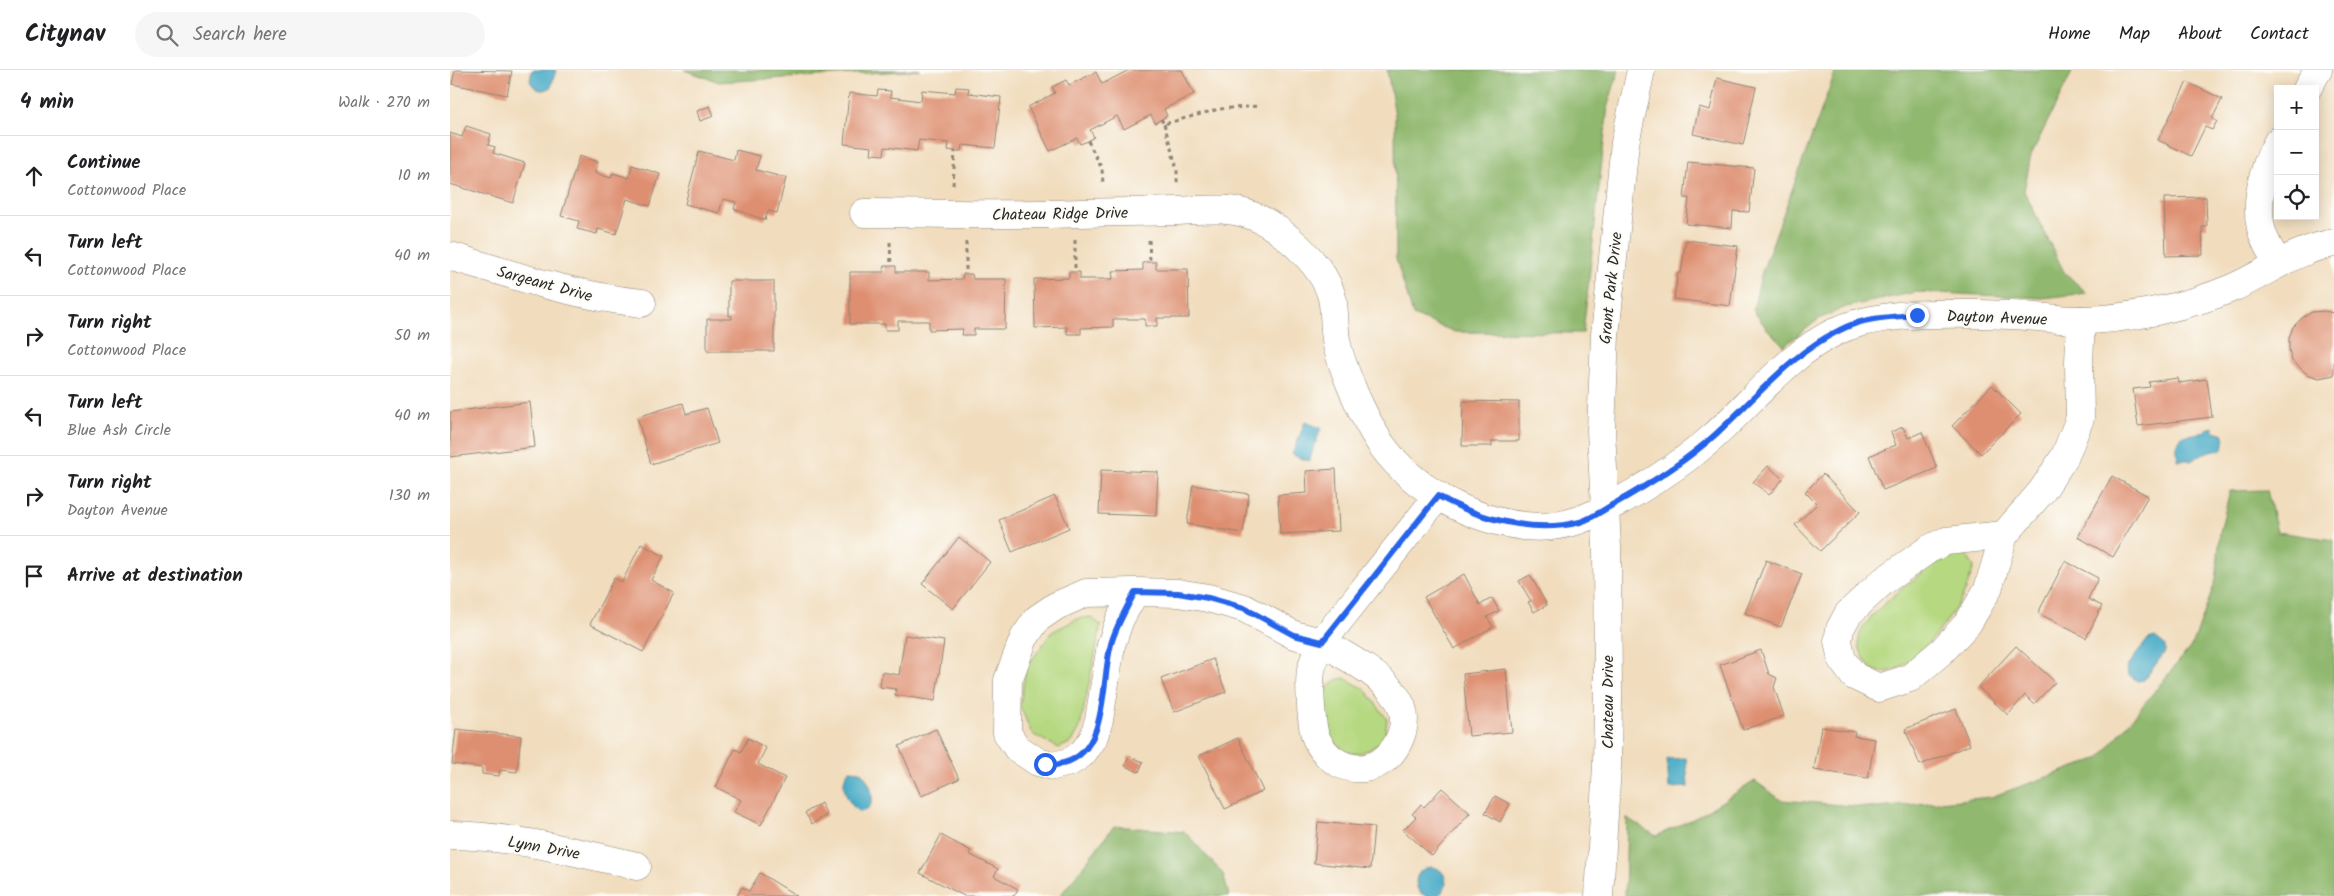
<!DOCTYPE html>
<html lang="en">
<head>
<meta charset="utf-8">
<style>
  :root { --surface:#fff; --page:#f6f6f6; --text:#202124; --muted:#757577; --line:#e0e0e0 }
  body { margin:0; font-family:Kalam,sans-serif; background:var(--page); color:var(--text) }
  .controls { position:absolute; right:15px; top:15px; display:grid; overflow:hidden; border-radius:0px; box-shadow:0 2px 12px #0003 }
  .controls button { width:45px; height:45px; display:grid; place-items:center; padding:0; border:0; border-bottom:1px solid var(--line); background:var(--surface); color:var(--text); font:25px sans-serif }
  .stop { position:absolute; width:15px; height:15px; margin:-11px; border:4px solid #2563eb; border-radius:50%; background:#fff }
  .stop.end { background:#2563eb; border-color:#fff; box-shadow:0 1px 5px #0008 }
  .list { margin:0; padding:0; list-style:none }
  h2 { display:flex; justify-content:space-between; align-items:center; height:65px; margin:0; padding:0 20px; font-size:21px }
  h2 small { font-size:16px; font-weight:400; color:var(--muted) }
  .list li { display:grid; grid-template-columns:32px 1fr auto; gap:15px; align-items:center; box-sizing:border-box; height:80px; padding:0 20px; border-top:1px solid var(--line) }
  .list b { display:block; font-size:19px; white-space:nowrap }
  .list p { margin:0; font-size:16px; white-space:nowrap; color:var(--muted) }
  .list em { font-size:16px; font-style:normal; color:var(--muted) }
  .icon { flex:none; width:28px; height:28px; fill:none; stroke:currentColor; stroke-width:2; stroke-linecap:round; stroke-linejoin:round }
  .map { position:relative; flex:none; width:1884px; height:826px; overflow:hidden }
  header { display:flex; align-items:center; gap:30px; box-sizing:border-box; height:70px; padding:0 25px; background:var(--surface); border-bottom:1px solid var(--line) }
  header strong { font-size:24px }
  nav { display:flex; gap:28px; margin-inline-start:auto; font-size:18px }
  .search { width:350px; height:45px; background:var(--page); display:flex; align-items:center; gap:12px; box-sizing:border-box; padding:0 18px; border-radius:28px; color:var(--muted); font-size:19px }
  main { display:flex }
  aside { flex:1; background:var(--surface) }
  .map>svg:first-child { display:block }
  .green { fill:#b5d880; stroke:#708256 }
  .forest { fill:#90b86e; stroke:#5e724c }
  .water { fill:#47aac6; stroke:#396a78 }
  .building { fill:#de8f71 }
  .lines { fill:none; stroke-linecap:round; stroke-linejoin:round }
  .street-casing { stroke:#8e8474; stroke-width:29 }
  .path { stroke:#8e8474; stroke-width:3; stroke-dasharray:4 4; stroke-linecap:butt }
  .street { stroke:#fff; stroke-width:28 }
  .route { stroke:#2563eb; stroke-width:6 }
  .labels { text-anchor:middle; stroke-width:4.5; stroke-linejoin:round; paint-order:stroke }
  .street-label { font-size:16px; fill:#2b2b2b; stroke:#fdfcf7 }
</style>
</head>
<body>
<header>
<strong>Citynav</strong>
<div class="search"><svg class="icon" aria-label="search" viewBox="0 0 24 24"><circle cx="10" cy="10" r="6"/><path d="M15 15l6 6"/></svg>Search here</div>
<nav><a>Home</a><a>Map</a><a>About</a><a>Contact</a></nav>
</header>
<main>
<aside>
<h2>4 min<small>Walk · 270 m</small></h2>
<ul class="list">
<li><svg class="icon" aria-label="ahead" viewBox="0 0 24 24"><path d="M12 20V5M6 11l6-6 6 6"/></svg><div><b>Continue</b><p>Cottonwood Place</p></div><em>10 m</em></li>
<li><svg class="icon" aria-label="left" viewBox="0 0 24 24"><path d="M17 20v-9H6M10 6l-5 5 5 5"/></svg><div><b>Turn left</b><p>Cottonwood Place</p></div><em>40 m</em></li>
<li><svg class="icon" aria-label="right" viewBox="0 0 24 24"><path d="M7 20v-9h11M14 6l5 5-5 5"/></svg><div><b>Turn right</b><p>Cottonwood Place</p></div><em>50 m</em></li>
<li><svg class="icon" aria-label="left" viewBox="0 0 24 24"><path d="M17 20v-9H6M10 6l-5 5 5 5"/></svg><div><b>Turn left</b><p>Blue Ash Circle</p></div><em>40 m</em></li>
<li><svg class="icon" aria-label="right" viewBox="0 0 24 24"><path d="M7 20v-9h11M14 6l5 5-5 5"/></svg><div><b>Turn right</b><p>Dayton Avenue</p></div><em>130 m</em></li>
<li><svg class="icon" aria-label="arrive" viewBox="0 0 24 24"><path d="M6 21V4h12l-3 4 3 4H6"/></svg><div><b>Arrive at destination</b></div></li>
</ul>
</aside>
<div class="map">
<svg width="1884" height="826" viewBox="0 0 1884 826">
  <rect width="100%" height="100%" fill="#fdfcf7"/>
  <filter id="ink" filterUnits="userSpaceOnUse"><feTurbulence type="fractalNoise" baseFrequency=".02" numOctaves="2"/><feDisplacementMap in="SourceGraphic" scale="10" xChannelSelector="R" yChannelSelector="G"/><feConvolveMatrix kernelMatrix="1 2 1 2 8 2 1 2 1" color-interpolation-filters="sRGB"/></filter>
  <filter id="wash" filterUnits="userSpaceOnUse"><feTurbulence type="fractalNoise" baseFrequency=".0096" numOctaves="4" result="noise"/><feDisplacementMap in="SourceGraphic" scale="20" xChannelSelector="R" yChannelSelector="G"/><feGaussianBlur stdDeviation="1.12" result="paint"/><feColorMatrix in="noise" values="0 0 0 0 0 0 0 0 0 0 0 0 0 0 0 0 0 1.4 0 .05"/><feComposite in="paint" operator="in"/></filter>
  <g filter="url(#wash)">
    <rect width="100%" height="100%" fill="#f1ddbe"/>
    <g class="green">
      <path d="M1515 483 1524 497C1521 504 1519 512 1516 519 1507 542 1460 605 1432 602 1428 602 1424 600 1421 599 1415 589 1407 579 1409 567 1412 547 1471 503 1489 491 1497 487 1507 485 1515 483Z"/>
      <path d="M640 547 651 555 630 657 622 672 609 678 582 664 570 636 576 598 602 562 627 549Z"/>
      <path d="M894 608 915 619 937 649 935 667C883 723 848 615 894 608Z"/>
    </g>
    <g class="forest">
      <path d="M234 0H470L269 12Z"/>
      <path d="M937 0H1169L1158 35 1133 263 1005 262 963 245 946 189 945 45Z"/>
      <path d="M1386 0H1623L1581 85 1574 121 1614 202 1637 223 1593 228 1466 222 1396 237 1369 249 1334 276 1317 259 1303 240 1312 202Z"/>
      <path d="M1817 420 1827 462 1884 470V826H1175L1177 748 1206 766 1247 747 1305 711 1331 730 1427 738 1541 727 1650 688 1743 574 1766 510 1770 462 1780 421Z"/>
      <path d="M664 756 735 762 773 804 779 826H610Z"/>
    </g>
    <g class="water">
      <path d="M82 0H106L101 17C92 23 85 20 80 11Z"/>
      <path d="M855 352 871 358 859 391 842 385Z"/>
      <path d="M1763 357 1764 361 1772 363C1774 368 1776 376 1771 380L1754 383 1741 391 1733 389 1730 391 1727 389 1729 386C1724 378 1728 372 1732 366L1756 362V359Z"/>
      <path d="M1705 567 1715 575V582L1694 610 1687 611 1678 604 1677 597 1698 569Z"/>
      <path d="M1236 688 1238 717 1219 718 1217 689Z"/>
      <path d="M400 700 410 701C421 711 431 738 410 742 397 735 387 710 400 700Z"/>
      <circle cx="981" cy="812" r="15"/>
    </g>
    <g id="blocks">
      <g class="building">
        <path d="M5 0 62 1 57 25 2 14Z"/>
        <path d="M679 0H732L744 24 714 39 717 46 705 53 701 45 674 59 667 46 640 60 644 67 638 71 630 74 627 68 600 81 578 37 605 23 602 17 616 10 619 15 646 2 652 14Z"/>
        <path d="M1267 8 1306 17 1293 75 1243 64 1249 37 1260 40Z"/>
        <path d="M1737 12 1772 29 1762 49 1767 51 1762 60 1755 57 1741 86 1708 70Z"/>
        <path d="M506 17 519 18 518 23 551 27 545 78 512 75 511 81H505L498 80 499 73 469 70 467 81 435 77 434 85 421 84 422 77 394 74 399 23 427 26 428 20 441 21 440 27 471 31 472 20 505 23Z"/>
        <path d="M260 36 264 46 250 51 247 41Z"/>
        <path d="M16 56 41 64 38 75 45 77 43 83 75 93 63 133 0 114V63L12 67Z"/>
        <path d="M286 80 310 86 306 100 336 108 327 143 318 141 315 150 284 139 286 132 273 129 269 143 235 134 249 81 284 90Z"/>
        <path d="M129 86 148 92 145 103 161 108 163 103 179 108 182 95 210 104 200 136 177 129 166 164 148 159 147 164 127 159 129 151 111 146Z"/>
        <path d="M1238 92 1304 98 1299 142 1283 141 1282 158 1236 154 1239 128H1234Z"/>
        <path d="M1756 127 1757 157H1752L1753 185 1716 186 1714 128Z"/>
        <path d="M1236 170 1288 176 1280 236 1224 229 1228 203H1231Z"/>
        <path d="M693 192H706V199H738L739 248H707V256H695V249H663V257L631 258V264H617V257L585 258 584 209 619 208V202H630V209H663L662 201 693 200Z"/>
        <path d="M434 196H446V202H479V210L512 209 513 204H522L523 209H556L555 259H524V265H512L513 259 479 260V251H448V260H435V254H400V202H434Z"/>
        <path d="M279 211H324V281H257V249H282V246H279Z"/>
        <path d="M1874 241 1884 243V305L1869 308 1857 304 1842 291 1839 280V268L1843 257 1852 248 1862 242Z"/>
        <path d="M1728 308 1729 313 1757 309 1762 347 1688 356 1683 319 1700 317 1699 312Z"/>
        <path d="M1542 315 1571 344 1531 384 1502 356Z"/>
        <path d="M1013 331 1069 332V371H1042V376H1012Z"/>
        <path d="M80 332 85 377 0 387V342Z"/>
        <path d="M233 333 236 344 257 338 268 373 201 394 187 347Z"/>
        <path d="M1453 357 1458 368 1472 362 1487 398 1433 420 1419 386 1446 375 1441 362Z"/>
        <path d="M1318 396 1333 409 1319 425 1303 412Z"/>
        <path d="M886 399 889 461 830 464 828 425 857 423 856 401Z"/>
        <path d="M651 400 708 402 706 446 649 444Z"/>
        <path d="M1373 404 1410 442 1370 481 1345 455 1367 434 1355 422Z"/>
        <path d="M1662 406 1698 426 1663 487 1628 467Z"/>
        <path d="M743 415 799 424 793 463 737 454Z"/>
        <path d="M605 426 619 458 562 482 549 450Z"/>
        <path d="M509 467 540 492 503 539 472 514Z"/>
        <path d="M191 474 214 486 201 510 224 523 193 582 140 554 164 508 172 512Z"/>
        <path d="M1316 490 1352 504 1331 557 1295 543Z"/>
        <path d="M1615 491 1648 508 1638 529 1652 536 1636 568 1588 543Z"/>
        <path d="M1014 504 1030 535 1042 528 1049 541 1037 547 1043 557 1004 579 974 527Z"/>
        <path d="M1080 505 1097 535 1084 542 1078 532 1081 531 1069 511Z"/>
        <path d="M455 565 494 571 485 631 445 625 446 619 430 617 432 602 449 605Z"/>
        <path d="M1566 576 1605 612 1584 634 1575 625 1558 645 1528 617Z"/>
        <path d="M1311 580 1319 604 1327 608 1324 617 1334 646 1293 660 1270 595Z"/>
        <path d="M763 589 776 622 724 642 711 609Z"/>
        <path d="M1056 599 1062 662 1019 666 1013 604Z"/>
        <path d="M1506 639 1520 675 1470 695 1455 659Z"/>
        <path d="M1371 657 1405 662 1404 666 1425 669 1418 708 1364 700Z"/>
        <path d="M6 659 71 666 67 702 50 700 49 706 32 704V698L2 694Z"/>
        <path d="M486 659 509 709 471 726 449 676Z"/>
        <path d="M298 668 316 678 308 694 335 708 311 755 284 742 291 730 266 717 285 679 291 682Z"/>
        <path d="M788 668 813 721 775 739 749 686Z"/>
        <path d="M679 686 693 692 689 702 675 696Z"/>
        <path d="M992 718 1020 743 982 786 953 760 966 747 962 744 971 734 974 737Z"/>
        <path d="M1045 726 1060 734 1050 752 1035 743Z"/>
        <path d="M371 733 377 745 362 754 355 743Z"/>
        <path d="M868 752 924 757 920 799 864 793Z"/>
        <path d="M491 765 521 781 519 784 548 799 544 806 568 819 564 826H514L470 803Z"/>
        <path d="M310 803 347 826H287L292 817 299 821Z"/>
      </g>
    </g>
  </g>
  <g filter="url(#ink)">
    <use href="#blocks" fill-opacity="0" stroke="#8e8474" stroke-width="1"/>
    <g class="lines">
      <defs>
        <g id="street">
          <path d="M1857 19 1868 0"/>
          <path d="M1828 71C1812 99 1801 142 1816 172 1819 179 1824 186 1828 193"/>
          <path d="M414 143C486 143 559 146 631 143 663 142 694 142 726 141 753 140 777 136 803 146 831 157 872 194 881 224 886 240 883 259 887 275 890 289 896 303 901 316 910 337 920 359 933 377 965 420 1021 450 1074 456 1114 460 1138 448 1172 430 1205 411 1236 391 1264 366 1305 329 1339 283 1389 260 1432 240 1513 243 1561 245 1584 246 1607 250 1630 250 1676 250 1740 236 1782 218 1817 203 1844 180 1884 173"/>
          <path d="M0 186C63 205 125 226 192 233"/>
          <path d="M1554 465 1538 519 1518 553 1492 581 1460 608 1429 618 1404 606 1392 590 1388 571 1390 559 1398 544 1432 512 1479 479 1496 471 1554 465 1592 421 1615 386 1630 348 1629 292 1631 250"/>
          <path d="M685 522 670 549 661 575 649 650 643 669 632 684 620 692 603 696 588 692 567 678 557 663 558 610 574 568 587 549 606 536 636 523 685 522 728 523 758 528 794 538 844 565 872 572 988 426"/>
          <path d="M872 572C896 587 928 602 945 625 956 639 956 653 950 668 933 709 884 708 866 668 861 657 859 613 861 600 863 591 868 581 872 572Z"/>
          <path d="M0 765C63 766 126 782 187 796"/>
          <path d="M1149 826 1157 696 1158 627 1157 477 1151 360 1155 265 1175 73 1191 0"/>
        </g>
      </defs>
      <use href="#street" class="street-casing"/>
      <g class="path">
        <path d="M711 49 714 54 769 39 810 36"/>
        <path d="M714 54 727 99V114"/>
        <path d="M638 71 652 99 653 114"/>
        <path d="M503 115 505 81"/>
        <path d="M625 170V202"/>
        <path d="M699 170 700 192"/>
        <path d="M440 172 441 196"/>
        <path d="M516 172V204"/>
      </g>
      <use href="#street" class="street"/>
    </g>
  </g>
  <g class="lines" filter="url(#ink)">
    <path class="route" d="M595 694C603 696 607 695 614 693 659 681 651 610 661 574 666 556 676 539 685 522L728 523 758 528 794 538 844 565 872 572 988 426C1029 449 1083 464 1130 452 1141 449 1153 440 1164 434 1200 414 1235 392 1266 364 1306 328 1340 284 1390 260 1414 247 1441 247 1467 245"/>
  </g>
  <g class="labels">
    <g class="street-label">
      <text transform="translate(610 143) rotate(-1)" y="6">Chateau Ridge Drive</text>
      <text transform="translate(95 213) rotate(15)" y="6">Sargeant Drive</text>
      <text transform="translate(1160 218) rotate(-84)" y="6">Grant Park Drive</text>
      <text transform="translate(1547 247) rotate(2)" y="6">Dayton Avenue</text>
      <text transform="translate(1157 632) rotate(-90)" y="6">Chateau Drive</text>
      <text transform="translate(94 777) rotate(10)" y="6">Lynn Drive</text>
    </g>
  </g>
</svg>
<div class="controls">
<button>+</button>
<button>−</button>
<button><svg class="icon" aria-label="locate" viewBox="0 0 24 24"><circle cx="12" cy="12" r="6"/><path d="M12 2v4M12 18v4M2 12h4M18 12h4"/></svg></button>
</div>
<div class="stop" style="left:595px;top:694px"></div>
<div class="stop end" style="left:1467px;top:245px"></div>
</div>
</main>
</body>
</html>
